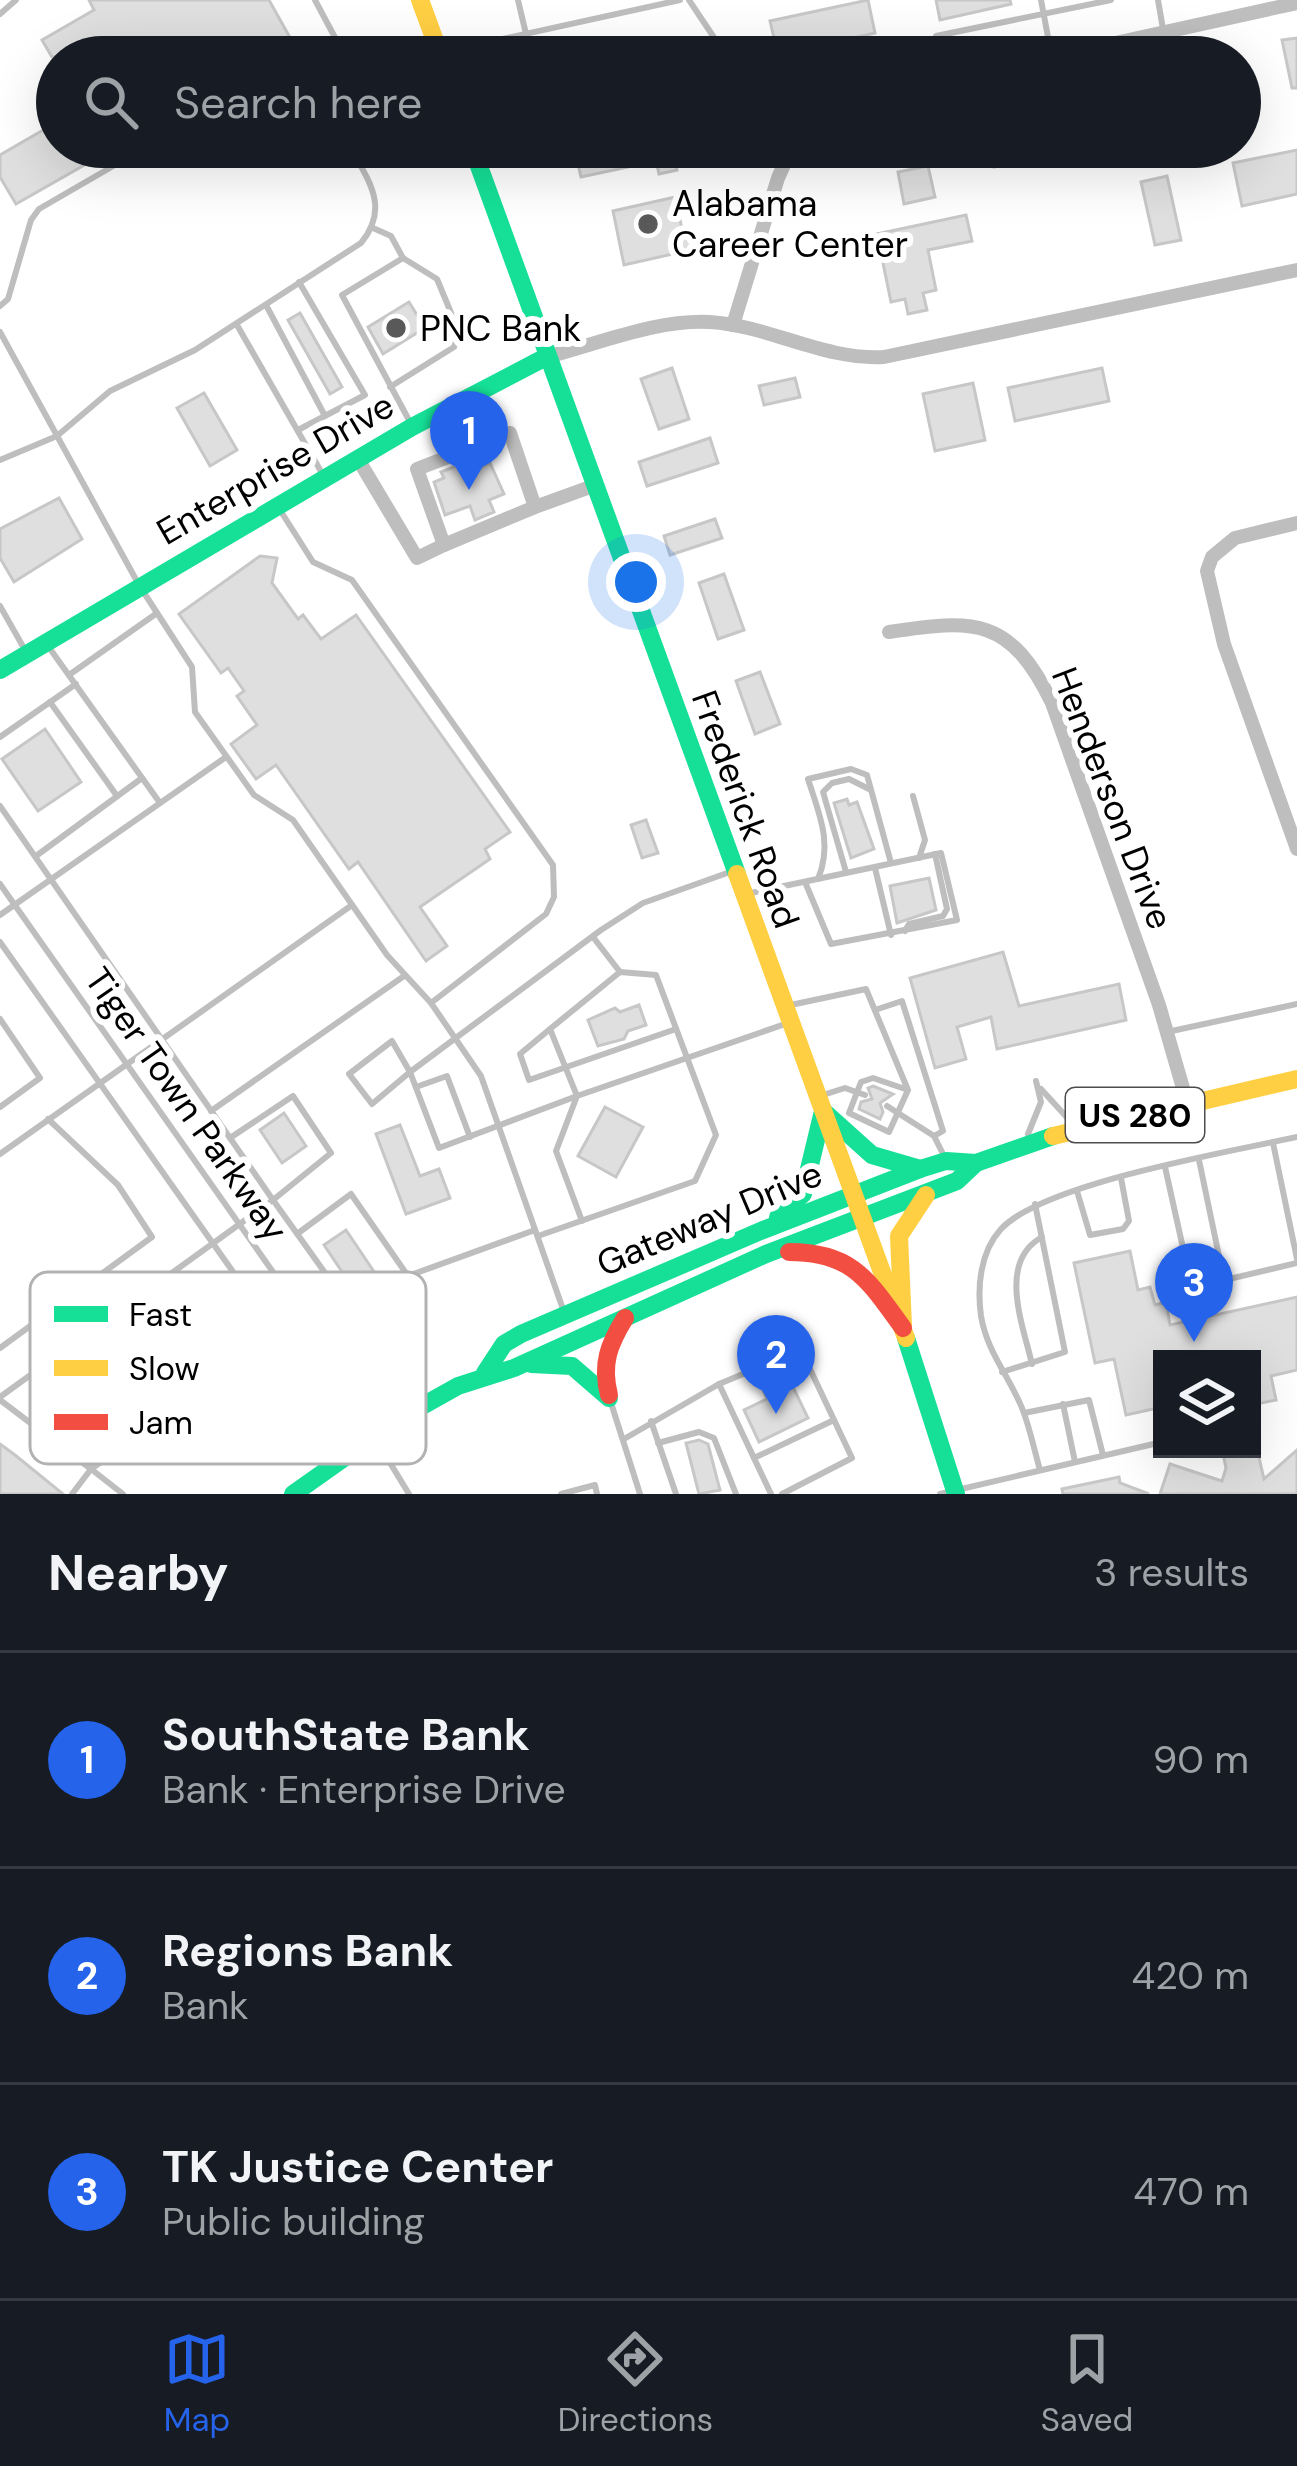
<!DOCTYPE html>
<html lang="en">
<head>
<meta charset="utf-8">
<style>
  :root { --surface:#171b24; --page:#242831; --text:#f1f3f6; --muted:#9ea1a6; --line:#363941; --accent:#2563eb }
  body { margin:0; font-family:"DM Sans",sans-serif; background:var(--page); color:var(--text) }
  .controls { position:absolute; right:36px; bottom:36px; display:grid; overflow:hidden; border-radius:0px; box-shadow:0 12px 48px #0002 }
  .controls button { width:108px; height:108px; display:grid; place-items:center; padding:0; border:0; border-bottom:3px solid var(--line); background:var(--surface); color:var(--text); font:60px sans-serif }
  .you { position:absolute; left:636px; top:582px; width:42px; height:42px; margin:-30px; border:9px solid #fff; border-radius:50%; background:#1a73e8; box-shadow:0 0 0 18px #1a73e833 }
  .badge { display:grid; place-items:center; width:78px; height:78px; border-radius:50%; background:var(--accent); color:#fff; font-size:39px; font-weight:700 }
  .pin { position:absolute; translate:-50% -99px; filter:drop-shadow(0 3px 6px #0008) }
  .pin::after { content:''; position:absolute; top:63px; width:42px; height:36px; background:inherit; clip-path:polygon(0 0,100% 0,50% 100%) }
  .list { margin:0; padding:0; list-style:none }
  h2 { display:flex; justify-content:space-between; align-items:center; height:156px; margin:0; padding:0 48px; font-size:51px }
  h2 small { font-size:39px; font-weight:400; color:var(--muted) }
  .list li { display:grid; grid-template-columns:78px 1fr auto; gap:36px; align-items:center; box-sizing:border-box; height:216px; padding:0 48px; border-top:3px solid var(--line) }
  .list b { display:block; font-size:45px; white-space:nowrap }
  .list p { margin:0; font-size:39px; white-space:nowrap; color:var(--muted) }
  .list em { font-size:39px; font-style:normal; color:var(--muted) }
  .icon { flex:none; width:66px; height:66px; fill:none; stroke:currentColor; stroke-width:2; stroke-linecap:round; stroke-linejoin:round }
  .map { position:relative; flex:none; width:1297px; height:1494px; overflow:hidden }
  .search { position:absolute; background:var(--surface); box-shadow:0 12px 48px #0002; left:36px; right:36px; top:36px; height:132px; display:flex; align-items:center; gap:30px; box-sizing:border-box; padding:0 42px; border-radius:66px; color:var(--muted); font-size:45px }
  .sheet { height:804px; background:var(--surface) }
  nav { display:flex; justify-content:space-around; align-items:center; box-sizing:border-box; height:168px; border-top:3px solid var(--line); background:var(--surface); font-size:33px; color:var(--muted) }
  nav a { display:grid; justify-items:center; gap:6px }
  nav .on { color:var(--accent) }
  .map>svg:first-child { display:block }
  .building { fill:#dfdfdf; stroke:#c7c7c7; stroke-width:3 }
  .lines { fill:none; stroke-linecap:round; stroke-linejoin:round }
  .lane { stroke:#bebebe; stroke-width:6 }
  .street { stroke:#bebebe; stroke-width:14 }
  .fast { stroke:#16e098; stroke-width:18 }
  .slow { stroke:#ffcf43; stroke-width:18 }
  .jam { stroke:#f24e42; stroke-width:18 }
  .poi-dot { fill:#595959; stroke:#fff; stroke-width:4.5 }
  .labels { text-anchor:middle; stroke-width:12; stroke-linejoin:round; paint-order:stroke }
  .shield { fill:#fff; stroke:#4c4c4c; stroke-width:3 }
  .shield-label { font-size:33px; font-weight:bold; fill:#000 }
  .poi-label { font-size:36px; fill:#000; stroke:#fff; text-anchor:start }
  .street-label { font-size:36px; fill:#000; stroke:#fff }
  .key { fill:#fff; stroke:#b2b2b2; stroke-width:3 }
  .key-label { font-size:33px; fill:#000 }
</style>
</head>
<body>
<div class="map">
<svg width="1297" height="1494" viewBox="0 0 1297 1494">
  <rect width="100%" height="100%" fill="#fff"/>
  <g class="building">
    <path d="M89 0H269L293 43 268 57H52L42 40 94 10Z"/>
    <path d="M868 0 875 33 778 55 770 21Z"/>
    <path d="M936 0H1010L1011 4 940 20Z"/>
    <path d="M1297 38V88H1292L1282 40Z"/>
    <path d="M57 122V147H116L16 204 0 177V155Z"/>
    <path d="M574 147H672L677 170 659 174 656 161 581 177Z"/>
    <path d="M990 147H1022L1025 161 994 167Z"/>
    <path d="M1085 147H1118L1119 152 1087 159Z"/>
    <path d="M1297 150V194L1242 206 1233 163Z"/>
    <path d="M928 166 935 197 904 204 898 172Z"/>
    <path d="M1167 176 1181 240 1155 245 1141 182Z"/>
    <path d="M675 197 684 238 692 236 695 249 624 265 613 211Z"/>
    <path d="M966 215 972 241 928 250 936 290 923 293 927 310 908 314 905 299 891 302 877 234Z"/>
    <path d="M409 302 425 328 383 354 368 327Z"/>
    <path d="M300 313 342 387 330 394 288 320Z"/>
    <path d="M672 368 689 419 659 429 641 379Z"/>
    <path d="M1102 368 1109 401 1015 421 1008 388Z"/>
    <path d="M795 378 800 397 764 405 759 386Z"/>
    <path d="M973 383 985 440 935 451 923 394Z"/>
    <path d="M204 393 237 450 210 466 177 408Z"/>
    <path d="M710 438 718 463 647 486 639 462Z"/>
    <path d="M479 457 483 466 490 463 504 494 489 500 494 512 475 520 470 506 445 515 434 482 444 478 441 472Z"/>
    <path d="M59 498 82 539 14 582 0 558V529Z"/>
    <path d="M715 519 722 538 670 555 664 536Z"/>
    <path d="M260 556 277 558 272 583 298 619 303 615 321 639 356 615 510 832 485 849 490 859 420 907 447 946 426 961 358 862 349 869 276 765 256 779 231 744 257 725 237 696 244 691 228 668 221 673 179 614Z"/>
    <path d="M724 574 744 630 718 639 699 583Z"/>
    <path d="M760 672 780 724 755 734 736 681Z"/>
    <path d="M45 729 81 782 38 811 2 759Z"/>
    <path d="M847 799 849 805 857 802 874 849 851 858 834 803Z"/>
    <path d="M646 820 658 853 642 858 631 825Z"/>
    <path d="M929 878 936 910 897 923 890 886Z"/>
    <path d="M1003 952 1019 1006 1119 984 1126 1020 997 1049 991 1017 957 1027 966 1059 935 1068 910 978Z"/>
    <path d="M639 1005 646 1025 628 1031 624 1039 598 1046 588 1020 615 1008 620 1012Z"/>
    <path d="M873 1086 893 1094 880 1103 883 1112 880 1119 859 1109 861 1102 872 1099 868 1088Z"/>
    <path d="M605 1107 643 1127 616 1177 578 1156Z"/>
    <path d="M284 1113 306 1146 282 1163 260 1130Z"/>
    <path d="M400 1125 420 1176 439 1169 450 1198 406 1214 376 1134Z"/>
    <path d="M346 1230 383 1285 361 1300 324 1245Z"/>
    <path d="M1130 1251 1138 1290 1150 1287 1155 1305 1166 1302 1170 1325 1297 1297V1370L1271 1376 1276 1400 1252 1405V1359H1162V1407L1126 1415 1114 1359 1095 1363 1074 1263Z"/>
    <path d="M778 1385 781 1392 793 1387 808 1418 759 1442 744 1410 767 1399 764 1392Z"/>
    <path d="M699 1440 708 1444 720 1490 699 1494 686 1443Z"/>
    <path d="M0 1444 15 1455 63 1494H0Z"/>
    <path d="M1222 1449H1257L1264 1479 1297 1450V1494H1160L1170 1464 1222 1481 1226 1468Z"/>
    <path d="M1119 1477 1120 1483 1149 1494H1063L1062 1489Z"/>
  </g>
  <g class="lines">
    <g class="lane">
      <path d="M315 0 339 45"/>
      <path d="M518 0 526 34"/>
      <path d="M689 0 727 57"/>
      <path d="M1041 0 1051 53"/>
      <path d="M1158 0 1163 29"/>
      <path d="M0 14 16 0"/>
      <path d="M936 36 1111 0"/>
      <path d="M443 52 680 0"/>
      <path d="M302 57C332 40 355 47 386 57"/>
      <path d="M843 57 903 44 906 57"/>
      <path d="M373 228 391 236 403 258 437 279 459 332 454 347 390 387"/>
      <path d="M403 258 342 295 411 424"/>
      <path d="M266 305 325 416"/>
      <path d="M0 306 8 299 31 220 39 209 146 147"/>
      <path d="M237 325 323 475"/>
      <path d="M0 332 139 585 192 667 195 712 254 795 293 820 387 955 431 1003 481 1076 564 1312"/>
      <path d="M298 430 365 395 299 282"/>
      <path d="M0 460 57 436 110 391 195 350 361 243C390 208 369 181 350 147"/>
      <path d="M280 510 313 562 352 580 553 865 554 897 546 914 431 1003"/>
      <path d="M0 606 25 650"/>
      <path d="M48 646 160 803"/>
      <path d="M69 675 157 613"/>
      <path d="M50 702 117 796"/>
      <path d="M0 737 76 684"/>
      <path d="M913 796 925 840 919 858"/>
      <path d="M0 806 273 1200 0 1397"/>
      <path d="M36 856 142 778"/>
      <path d="M875 868 891 935"/>
      <path d="M846 872 823 792 832 783 849 779 869 789"/>
      <path d="M818 879C833 843 819 814 808 779L851 769 867 775 891 863"/>
      <path d="M0 884 356 1390 372 1431"/>
      <path d="M751 893 941 853 957 920 831 944 805 882"/>
      <path d="M0 915 226 757"/>
      <path d="M905 931 909 924 943 916 947 909 935 854"/>
      <path d="M593 937 620 972"/>
      <path d="M0 942 337 1419 365 1433"/>
      <path d="M786 1006 866 989 908 1090 873 1078 861 1082 849 1113 889 1132 908 1090"/>
      <path d="M875 1010 902 1001 943 1131 934 1136 942 1152"/>
      <path d="M0 1019 40 1078 0 1107"/>
      <path d="M550 1029 520 1054 529 1080 676 1029"/>
      <path d="M1167 1032 1297 1004"/>
      <path d="M392 1041 410 1072 372 1104 349 1074Z"/>
      <path d="M416 1087 447 1076 470 1137"/>
      <path d="M1041 1089 1072 1123"/>
      <path d="M823 1095 845 1088 865 1095"/>
      <path d="M887 1106 934 1136"/>
      <path d="M211 1111 404 976"/>
      <path d="M1028 1134 1041 1102 1036 1081"/>
      <path d="M230 1138 293 1096 331 1153 273 1200 363 1326 406 1295 408 1276 351 1194 297 1234"/>
      <path d="M1273 1143 1297 1259"/>
      <path d="M0 1154 352 905"/>
      <path d="M1199 1160 1224 1280"/>
      <path d="M1165 1167 1191 1284 1195 1287 1297 1263"/>
      <path d="M1077 1191 1090 1235 1123 1229 1129 1221 1121 1178"/>
      <path d="M582 1221 556 1151 577 1096 788 1023"/>
      <path d="M538 1236 695 1181 716 1135 656 975 620 972 550 1029 577 1096 439 1148 410 1072 601 930 643 903 730 872"/>
      <path d="M408 1276 535 1230"/>
      <path d="M89 1283 195 1431 258 1384 208 1306 141 1355"/>
      <path d="M0 1348 152 1237 118 1185 48 1119"/>
      <path d="M1032 1364C1023 1325 997 1262 1042 1237"/>
      <path d="M1002 1372 1065 1352 1035 1204"/>
      <path d="M719 1384 801 1350 852 1458 782 1494"/>
      <path d="M0 1400 91 1469 72 1494"/>
      <path d="M1063 1404 1075 1462"/>
      <path d="M612 1406 640 1494"/>
      <path d="M1024 1413 1089 1400 1103 1455"/>
      <path d="M651 1421 676 1494"/>
      <path d="M624 1439 719 1384 771 1494"/>
      <path d="M378 1443 409 1494"/>
      <path d="M658 1443 699 1432 714 1438 736 1494"/>
      <path d="M123 1447 177 1406"/>
      <path d="M754 1458 834 1420"/>
      <path d="M1040 1470C1034 1449 1030 1428 1022 1408 1009 1376 987 1352 981 1316 977 1287 980 1252 1001 1229 1044 1183 1229 1152 1297 1137"/>
      <path d="M123 1494 91 1469 123 1447C147 1469 182 1466 194 1432"/>
      <path d="M561 1494 595 1485 597 1494"/>
      <path d="M940 1494 1162 1442"/>
    </g>
    <g class="street">
      <path d="M1052 57 1297 3"/>
      <path d="M733 325 778 178 792 147"/>
      <path d="M546 357C598 344 657 319 710 322 771 326 822 360 884 357L1297 270"/>
      <path d="M358 459 417 558 444 545"/>
      <path d="M535 507 444 545 417 469 510 433 535 507 593 486"/>
      <path d="M1297 523 1235 538 1212 557 1207 571 1224 644 1297 849"/>
      <path d="M889 632C975 619 1010 617 1052 703L1159 1005 1187 1102"/>
    </g>
    <g class="fast">
      <path d="M472 147 737 874"/>
      <path d="M0 670 412 427 546 357"/>
      <path d="M778 1217 803 1194 823 1111 872 1155 920 1169"/>
      <path d="M906 1338 956 1494"/>
      <path d="M531 1364 572 1366 609 1398"/>
      <path d="M485 1373 504 1344 521 1334 763 1230 920 1169 946 1161 976 1163"/>
      <path d="M293 1494 399 1419 458 1386 514 1368 766 1254 957 1181 976 1163 1053 1136"/>
    </g>
    <g class="slow">
      <path d="M420 0 441 57"/>
      <path d="M737 874 906 1338"/>
      <path d="M1053 1136 1297 1079"/>
      <path d="M903 1326 899 1236 926 1195"/>
    </g>
    <g class="jam">
      <path d="M789 1252C853 1252 868 1280 903 1328"/>
      <path d="M609 1395C601 1364 609 1344 625 1318"/>
    </g>
  </g>
  <g class="poi-dot">
    <circle cx="648" cy="224" r="12"/>
    <circle cx="396" cy="328" r="12"/>
  </g>
  <g class="labels">
    <rect class="shield" x="1066" y="1088" width="138" height="54" rx="9"/>
    <g class="shield-label">
      <text x="1135" y="1127">US 280</text>
    </g>
    <g class="poi-label">
      <text x="672" y="216">Alabama<tspan x="672" dy="41">Career Center</tspan></text>
      <text x="420" y="341">PNC Bank</text>
    </g>
    <g class="street-label">
      <text transform="translate(275 468) rotate(-30)" y="13">Enterprise Drive</text>
      <text transform="translate(1113 798) rotate(69)" y="13">Henderson Drive</text>
      <text transform="translate(746 809) rotate(70)" y="13">Frederick Road</text>
      <text transform="translate(187 1104) rotate(55)" y="13">Tiger Town Parkway</text>
      <text transform="translate(709 1218) rotate(-23)" y="13">Gateway Drive</text>
    </g>
  </g>
  <rect x="30" y="1272" width="396" height="192" rx="18" class="key"/>
  <rect x="54" y="1306" width="54" height="16" fill="#16e098"/>
  <rect x="54" y="1360" width="54" height="16" fill="#ffcf43"/>
  <rect x="54" y="1414" width="54" height="16" fill="#f24e42"/>
  <g class="key-label">
    <text x="129" y="1326">Fast</text>
    <text x="129" y="1380">Slow</text>
    <text x="129" y="1434">Jam</text>
  </g>
</svg>
<div class="controls">
<button><svg class="icon" aria-label="layers" viewBox="0 0 24 24"><path d="M12 4l9 5-9 5-9-5zM3 14l9 5 9-5"/></svg></button>
</div>
<div class="you"></div>
<div class="pin badge" style="left:469px;top:490px">1</div>
<div class="pin badge" style="left:776px;top:1414px">2</div>
<div class="pin badge" style="left:1194px;top:1342px">3</div>
<div class="search"><svg class="icon" aria-label="search" viewBox="0 0 24 24"><circle cx="10" cy="10" r="6"/><path d="M15 15l6 6"/></svg>Search here</div>
</div>
<section class="sheet">
<h2>Nearby<small>3 results</small></h2>
<ul class="list">
<li><span class="badge">1</span><div><b>SouthState Bank</b><p>Bank · Enterprise Drive</p></div><em>90 m</em></li>
<li><span class="badge">2</span><div><b>Regions Bank</b><p>Bank</p></div><em>420 m</em></li>
<li><span class="badge">3</span><div><b>TK Justice Center</b><p>Public building</p></div><em>470 m</em></li>
</ul>
</section>
<nav>
<a class="on"><svg class="icon" aria-label="map" viewBox="0 0 24 24"><path d="M3 6l6-2 6 2 6-2v14l-6 2-6-2-6 2zM9 4v14M15 6v14"/></svg>Map</a>
<a><svg class="icon" aria-label="directions" viewBox="0 0 24 24"><path d="M12 3l9 9-9 9-9-9zM9 14v-3h6M13 9l2 2-2 2"/></svg>Directions</a>
<a><svg class="icon" aria-label="saved" viewBox="0 0 24 24"><path d="M7 4h10v16l-5-4-5 4z"/></svg>Saved</a>
</nav>
</body>
</html>
